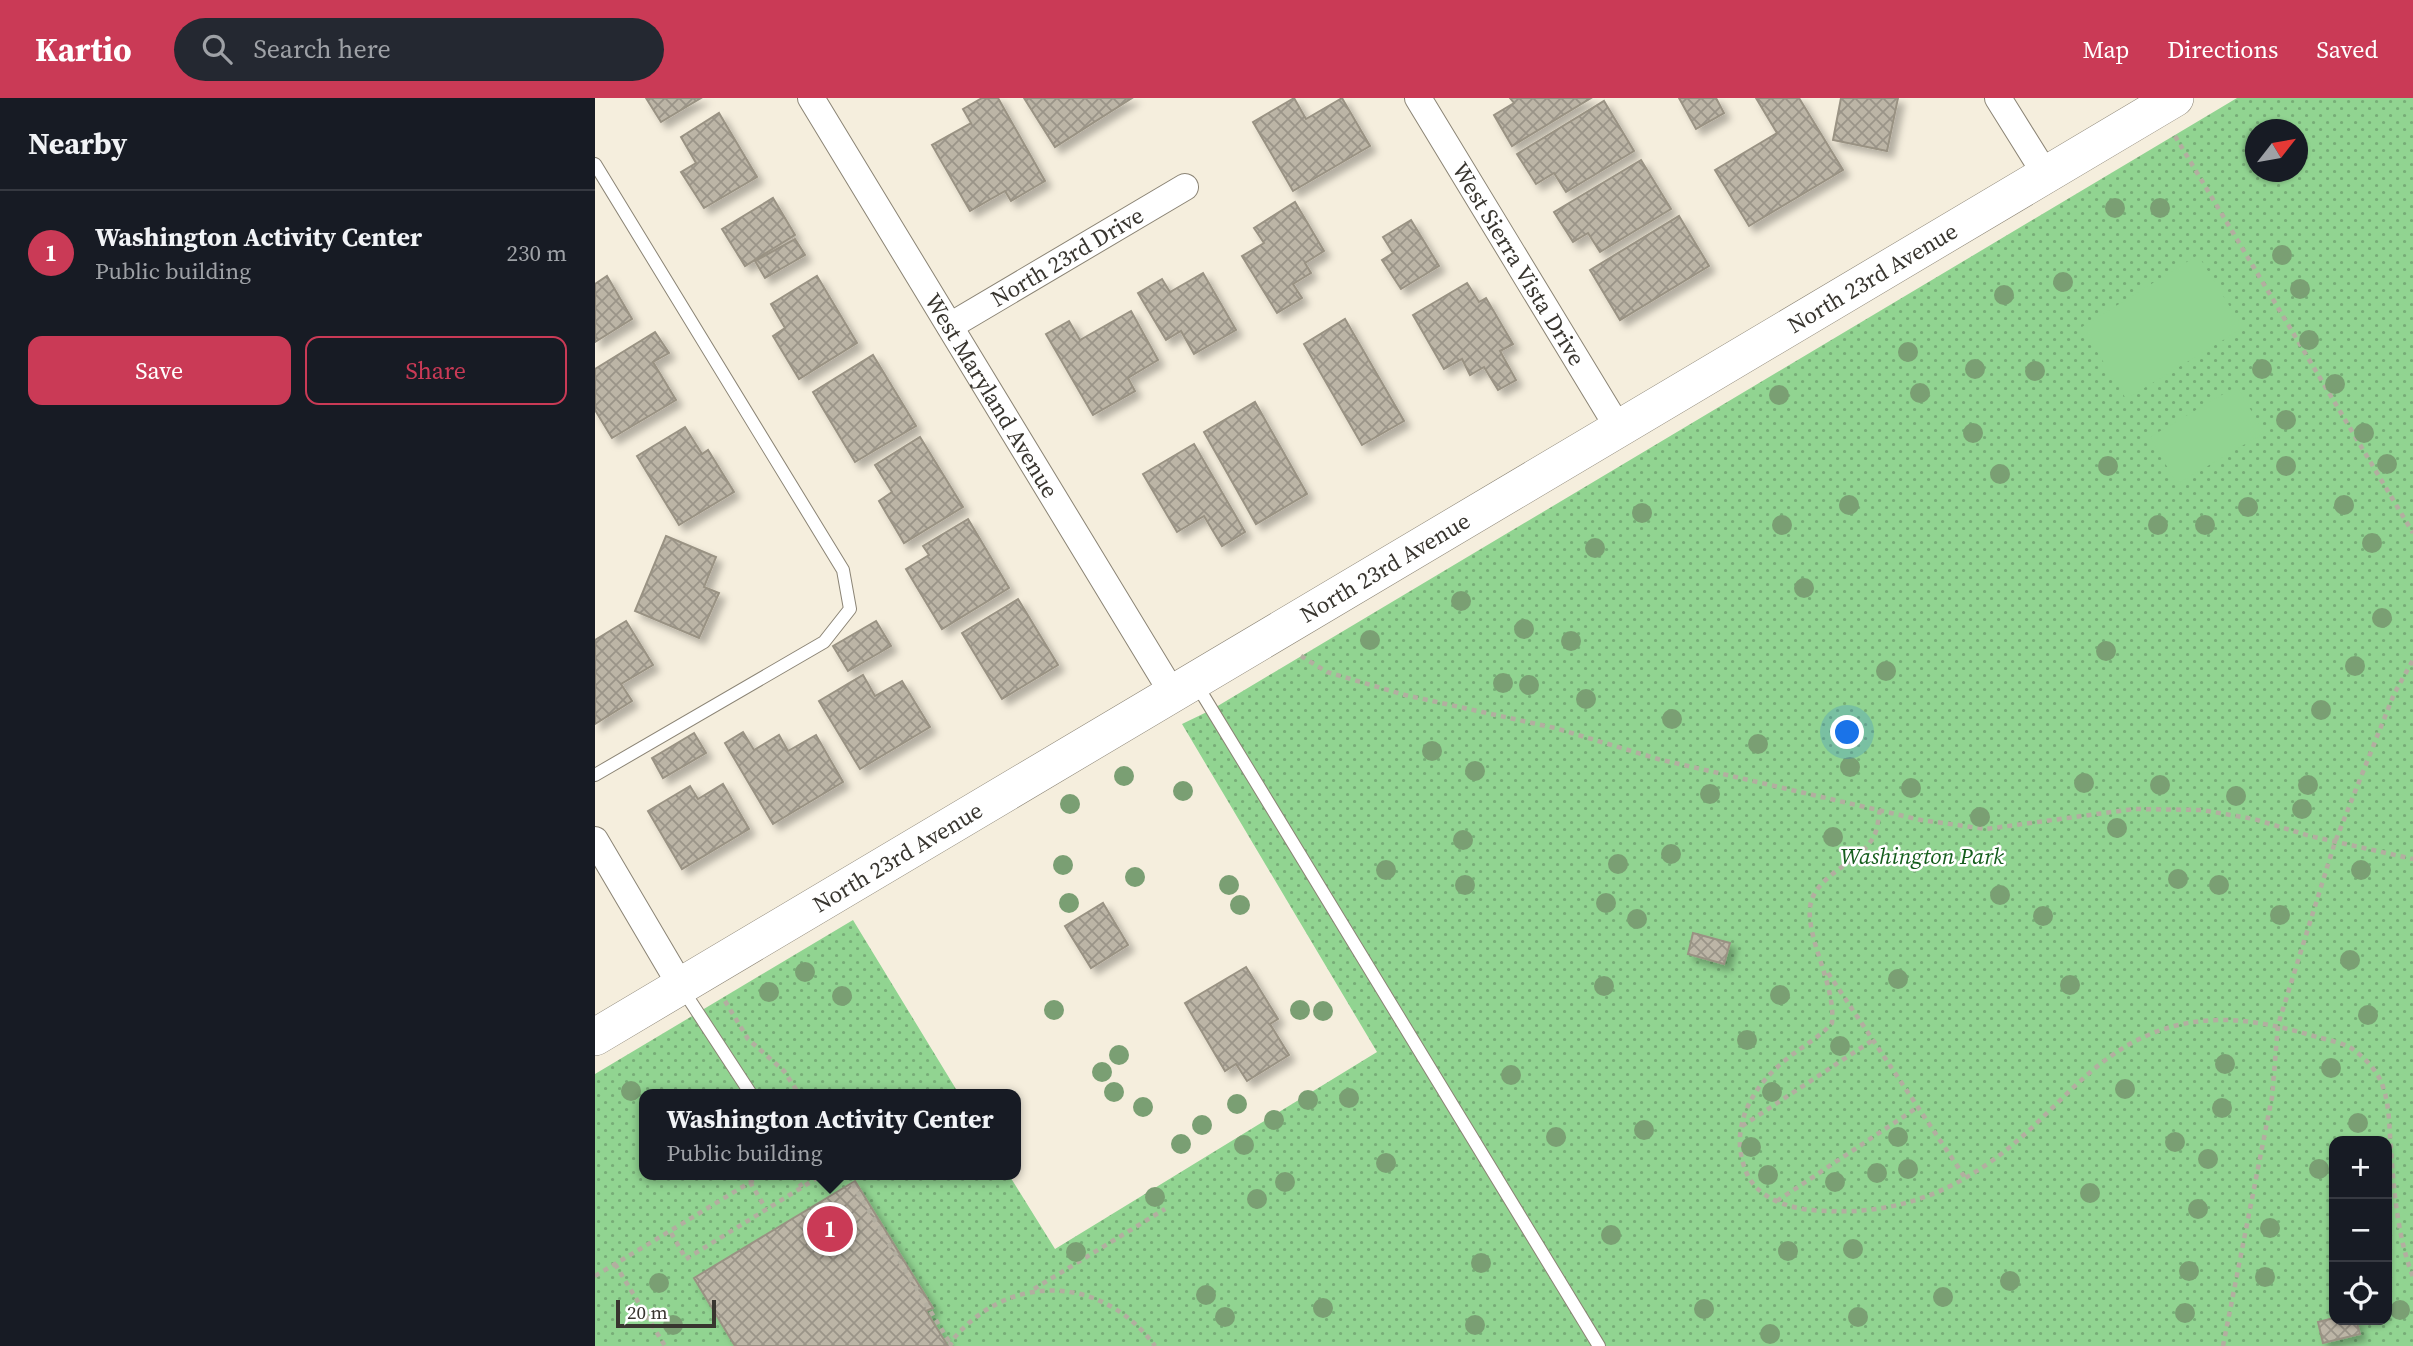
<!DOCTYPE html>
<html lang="en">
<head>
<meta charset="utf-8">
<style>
  :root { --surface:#171b24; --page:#242831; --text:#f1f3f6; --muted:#9ea1a6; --line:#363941; --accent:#ca3a56 }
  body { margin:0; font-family:"Source Serif 4",serif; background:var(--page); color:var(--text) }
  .controls { position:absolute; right:21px; bottom:21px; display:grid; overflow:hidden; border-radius:14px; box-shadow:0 2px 5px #0004 }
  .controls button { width:63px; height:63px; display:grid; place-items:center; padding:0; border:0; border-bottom:2px solid var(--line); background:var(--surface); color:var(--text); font:35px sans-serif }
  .compass { position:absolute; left:1650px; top:21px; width:63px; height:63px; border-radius:50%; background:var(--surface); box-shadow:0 2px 5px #0004; rotate:59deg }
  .scale { position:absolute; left:21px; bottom:18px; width:100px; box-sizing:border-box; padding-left:7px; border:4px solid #38352f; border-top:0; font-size:19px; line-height:24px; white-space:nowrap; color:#38352f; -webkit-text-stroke:5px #fff; paint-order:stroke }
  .you { position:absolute; left:1253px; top:635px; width:24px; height:24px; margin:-18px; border:5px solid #fff; border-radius:50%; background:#1a73e8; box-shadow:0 0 0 10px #1a73e833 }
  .badge { display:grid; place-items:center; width:46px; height:46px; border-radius:50%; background:var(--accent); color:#fff; font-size:23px; font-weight:700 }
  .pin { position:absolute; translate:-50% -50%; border:4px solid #fff; box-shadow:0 2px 7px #0006 }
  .popup { position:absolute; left:44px; top:991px; width:382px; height:91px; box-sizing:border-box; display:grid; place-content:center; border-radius:14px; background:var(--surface); filter:drop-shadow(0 2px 5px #0005); font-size:23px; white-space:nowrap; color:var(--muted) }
  .popup b { font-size:26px; color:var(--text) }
  .popup::after { content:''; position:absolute; left:50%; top:100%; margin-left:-14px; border:14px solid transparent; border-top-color:var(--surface) }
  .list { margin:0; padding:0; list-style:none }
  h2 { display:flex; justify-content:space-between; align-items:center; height:91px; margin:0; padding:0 28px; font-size:30px }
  h2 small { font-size:23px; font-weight:400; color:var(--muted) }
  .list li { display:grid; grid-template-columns:46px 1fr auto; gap:21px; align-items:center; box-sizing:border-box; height:126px; padding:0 28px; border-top:2px solid var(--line) }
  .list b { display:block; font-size:26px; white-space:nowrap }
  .list p { margin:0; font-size:23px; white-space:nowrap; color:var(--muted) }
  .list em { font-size:23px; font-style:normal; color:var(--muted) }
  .actions { display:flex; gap:14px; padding:21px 28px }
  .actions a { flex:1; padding:16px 0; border:2px solid var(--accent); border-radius:14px; text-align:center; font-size:24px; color:var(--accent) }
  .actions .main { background:var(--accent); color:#fff }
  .icon { flex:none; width:38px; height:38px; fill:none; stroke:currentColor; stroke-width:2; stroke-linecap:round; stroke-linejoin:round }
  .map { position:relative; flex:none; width:1818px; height:1248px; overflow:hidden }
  header { display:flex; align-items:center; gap:42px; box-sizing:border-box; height:98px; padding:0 35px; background:var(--accent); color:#fff }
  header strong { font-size:33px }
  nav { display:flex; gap:38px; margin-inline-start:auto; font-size:24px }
  .search { width:490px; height:63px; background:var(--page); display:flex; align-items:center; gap:18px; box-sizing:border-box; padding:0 24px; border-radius:38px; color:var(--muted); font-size:26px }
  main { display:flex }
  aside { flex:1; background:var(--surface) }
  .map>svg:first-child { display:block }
  .green { fill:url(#green-dots); fill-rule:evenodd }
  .pitch { fill:#91d491 }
  .building { fill:url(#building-cross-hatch); stroke:#999283; stroke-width:2; filter:url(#shadow) }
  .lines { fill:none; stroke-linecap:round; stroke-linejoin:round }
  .lane-casing { stroke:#8b8475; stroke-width:14 }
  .street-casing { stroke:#8b8475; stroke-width:28 }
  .secondary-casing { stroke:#8b8475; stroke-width:38 }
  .path { stroke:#b3aea0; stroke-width:4.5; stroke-dasharray:5 5; stroke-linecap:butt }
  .lane { stroke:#fff; stroke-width:12 }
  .street { stroke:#fff; stroke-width:26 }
  .secondary { stroke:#fff; stroke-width:37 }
  .tree { fill:#7a9f73 }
  .labels { text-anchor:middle; stroke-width:5; stroke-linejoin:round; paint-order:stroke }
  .street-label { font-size:23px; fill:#38352f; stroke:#fff }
  .park-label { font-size:23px; font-style:italic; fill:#155e1d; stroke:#fff }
</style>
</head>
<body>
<header>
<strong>Kartio</strong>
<div class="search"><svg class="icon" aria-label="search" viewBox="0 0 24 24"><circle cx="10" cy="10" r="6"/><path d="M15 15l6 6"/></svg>Search here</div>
<nav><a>Map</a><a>Directions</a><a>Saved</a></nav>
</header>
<main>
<aside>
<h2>Nearby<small></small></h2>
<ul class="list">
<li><span class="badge">1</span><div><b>Washington Activity Center</b><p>Public building</p></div><em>230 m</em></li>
</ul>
<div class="actions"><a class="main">Save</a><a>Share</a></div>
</aside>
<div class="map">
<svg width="1818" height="1248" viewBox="0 0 1818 1248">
  <defs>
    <pattern id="green-dots" width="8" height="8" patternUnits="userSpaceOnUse" patternTransform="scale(1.75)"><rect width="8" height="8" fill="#91d491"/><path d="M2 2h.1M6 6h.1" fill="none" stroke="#77ad77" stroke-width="1.8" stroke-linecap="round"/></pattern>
    <pattern id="building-cross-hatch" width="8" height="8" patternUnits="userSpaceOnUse" patternTransform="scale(1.75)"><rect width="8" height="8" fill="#bcb5a6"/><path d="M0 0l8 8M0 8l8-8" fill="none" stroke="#9a9488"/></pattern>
    <filter id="shadow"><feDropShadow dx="6" dy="6" stdDeviation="3.5" flood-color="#0004"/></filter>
  </defs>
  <rect width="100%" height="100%" fill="#f5eedd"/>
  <path class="green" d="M1642 0H1818V1248H0V976L258 822 364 996H49V1077H414L460 1151 782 954 587 626 616 612ZM1660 32H1702V74H1660ZM1739 1043H1792V1222H1739Z"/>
  <g class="pitch">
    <path d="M1603 157 1648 230 1531 301 1487 229Z"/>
    <path d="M1642 288 1669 335 1582 386 1555 339Z"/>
  </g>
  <g class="building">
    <path d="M51 0H106L66 24Z"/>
    <path d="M387 0H403L450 83 416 103 410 93 375 113 337 47 376 25 368 11Z"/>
    <path d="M429 0H537L460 49Z"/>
    <path d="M699 0 711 21 747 0 775 48 698 93 658 24Z"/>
    <path d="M915 0H996L917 48 899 17 919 5Z"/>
    <path d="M1084 0H1121L1129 15 1101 31Z"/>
    <path d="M1161 0H1204L1248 72 1154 128 1120 72 1182 35Z"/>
    <path d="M1246 0H1303L1292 53 1238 42Z"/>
    <path d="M1009 3 1039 53 971 94 959 75 941 86 922 56Z"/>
    <path d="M124 15 162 79 109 110 86 74 101 65 86 39Z"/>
    <path d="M1046 62 1076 111 1005 154 993 135 978 144 959 114Z"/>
    <path d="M178 100 200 137 150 168 127 131Z"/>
    <path d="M700 104 729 153 710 165 716 175 698 186 707 200 682 215 647 158 669 145 659 130Z"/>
    <path d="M1084 118 1114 168 1025 222 995 172Z"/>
    <path d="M816 122 844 168 806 191 787 162 798 155 788 139Z"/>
    <path d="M200 141 210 157 170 180 160 163Z"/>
    <path d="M608 175 641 232 599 256 586 233 571 242 543 195 567 181 575 194Z"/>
    <path d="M12 178 37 221 0 244V186Z"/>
    <path d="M222 178 262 245 204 281 178 238 190 230 176 206Z"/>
    <path d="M872 185 884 204 891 200 918 246 905 253 921 282 903 292 889 269 875 277 867 261 849 271 818 217Z"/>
    <path d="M536 213 563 262 533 280 540 293 498 317 451 236 474 223 485 242Z"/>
    <path d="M750 221 809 323 767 347 709 246Z"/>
    <path d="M60 234 74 255 58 264 81 302 17 340 0 312V271Z"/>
    <path d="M278 257 321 328 260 364 218 294Z"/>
    <path d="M660 304 712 396 661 426 609 334Z"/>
    <path d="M90 329 107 356 113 352 139 394 84 427 42 358Z"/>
    <path d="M325 339 368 409 309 445 284 403 297 394 280 367Z"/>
    <path d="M599 346 650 434 627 448 609 418 582 434 548 376Z"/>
    <path d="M373 421 414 490 347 531 311 471 334 457 328 448Z"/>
    <path d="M71 438 121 459 109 489 124 495 104 540 40 513Z"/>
    <path d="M423 501 463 567 407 601 367 535Z"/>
    <path d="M31 523 58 567 26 586 37 603 0 626V542Z"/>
    <path d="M281 523 296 548 253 573 238 548Z"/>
    <path d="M268 577 280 598 307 583 335 629 265 671 224 603Z"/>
    <path d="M148 634 159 652 184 637 193 653 221 637 248 684 178 726 130 645Z"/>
    <path d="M99 635 111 655 68 680 57 660Z"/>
    <path d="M128 686 154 731 87 771 53 713 95 688 103 701Z"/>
    <path d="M508 805 533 847 496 870 470 828Z"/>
    <path d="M1098 835 1135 845 1129 866 1093 856Z"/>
    <path d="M651 869 683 921 675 926 694 957 652 983 641 966 630 973 590 905Z"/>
    <path d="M260 1083 338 1210 331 1213 353 1248H140L99 1180Z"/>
    <path d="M1739 1220 1761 1222 1765 1236 1728 1245 1723 1224Z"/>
  </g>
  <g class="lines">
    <defs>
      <g id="lane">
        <path d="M0 66 248 472 255 511 229 544 0 677"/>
        <path d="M600 584 1004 1248"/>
        <path d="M88 892 156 996"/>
      </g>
      <g id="street">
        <path id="s1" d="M216 0 578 596"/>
        <path id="s2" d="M823 0 1024 331"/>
        <path d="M1403 0 1451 77"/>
        <path id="s3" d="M355 228 590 89"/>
        <path d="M0 742 86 888"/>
      </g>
      <g id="secondary">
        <path id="s4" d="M0 939 1580 0"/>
      </g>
    </defs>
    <use href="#lane" class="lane-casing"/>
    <use href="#street" class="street-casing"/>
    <use href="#secondary" class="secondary-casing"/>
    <g class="path">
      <path d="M1580 38 1818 435"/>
      <path d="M706 558 732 574 810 597 960 630 1063 661 1326 722 1391 731 1539 711 1607 712 1659 721 1715 738 1818 761"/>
      <path d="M1285 712C1283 720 1283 731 1279 738 1266 764 1224 775 1216 804 1208 836 1241 885 1237 925 1224 940 1209 947 1193 960 1157 988 1132 1030 1152 1076 1163 1100 1193 1110 1217 1112 1312 1121 1381 1085 1447 1020 1481 987 1512 953 1558 935 1614 913 1665 922 1722 939 1733 942 1750 945 1759 952 1770 960 1782 973 1787 986 1795 1007 1794 1030 1796 1052 1799 1095 1803 1140 1818 1179"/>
      <path d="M1233 875 1371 1081"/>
      <path d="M130 903 153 941 189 973 204 996"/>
      <path d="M1147 1028 1278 942"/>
      <path d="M167 1077 75 1133 91 1161 227 1077"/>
      <path d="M199 1077 207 1089"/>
      <path d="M252 1077 355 1245"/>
      <path d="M155 1084 171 1111"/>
      <path d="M1182 1103 1323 1009"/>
      <path d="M20 1166 70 1248"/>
      <path d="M0 1178 75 1133"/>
      <path d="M439 1191 570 1111"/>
      <path d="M357 1248 355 1245C411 1174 506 1175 560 1248"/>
      <path d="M1628 1248 1677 999 1683 927 1740 744 1799 596 1818 562"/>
    </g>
    <use href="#lane" class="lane"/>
    <use href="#street" class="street"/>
    <use href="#secondary" class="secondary"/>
  </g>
  <g class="tree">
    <circle cx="1520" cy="110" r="10"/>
    <circle cx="1565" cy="110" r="10"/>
    <circle cx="1687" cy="157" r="10"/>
    <circle cx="1468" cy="184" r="10"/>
    <circle cx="1705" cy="191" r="10"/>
    <circle cx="1409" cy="197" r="10"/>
    <circle cx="1714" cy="242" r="10"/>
    <circle cx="1313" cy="254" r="10"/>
    <circle cx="1380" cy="271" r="10"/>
    <circle cx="1667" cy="271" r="10"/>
    <circle cx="1440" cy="273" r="10"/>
    <circle cx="1740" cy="286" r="10"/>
    <circle cx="1325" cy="295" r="10"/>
    <circle cx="1184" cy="297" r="10"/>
    <circle cx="1691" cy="322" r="10"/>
    <circle cx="1378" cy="335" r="10"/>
    <circle cx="1769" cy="335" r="10"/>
    <circle cx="1792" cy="366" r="10"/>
    <circle cx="1513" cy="368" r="10"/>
    <circle cx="1691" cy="368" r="10"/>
    <circle cx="1405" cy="376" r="10"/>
    <circle cx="1254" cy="407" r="10"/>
    <circle cx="1749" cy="407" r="10"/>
    <circle cx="1653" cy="409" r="10"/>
    <circle cx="1047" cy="415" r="10"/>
    <circle cx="1187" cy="427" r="10"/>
    <circle cx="1563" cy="427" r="10"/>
    <circle cx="1610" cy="427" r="10"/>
    <circle cx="1777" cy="445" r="10"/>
    <circle cx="1000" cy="450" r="10"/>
    <circle cx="1209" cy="490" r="10"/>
    <circle cx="866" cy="503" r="10"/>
    <circle cx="1787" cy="520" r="10"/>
    <circle cx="929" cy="531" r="10"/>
    <circle cx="775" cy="542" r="10"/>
    <circle cx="976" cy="543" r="10"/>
    <circle cx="1511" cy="553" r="10"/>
    <circle cx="1760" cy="568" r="10"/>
    <circle cx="1291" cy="573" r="10"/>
    <circle cx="908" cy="585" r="10"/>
    <circle cx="934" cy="587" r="10"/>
    <circle cx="991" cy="601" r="10"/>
    <circle cx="1726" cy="612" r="10"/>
    <circle cx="1077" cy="621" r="10"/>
    <circle cx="1163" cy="646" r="10"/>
    <circle cx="837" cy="653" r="10"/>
    <circle cx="1255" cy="669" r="10"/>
    <circle cx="880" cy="673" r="10"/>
    <circle cx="529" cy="678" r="10"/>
    <circle cx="1489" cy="685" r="10"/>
    <circle cx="1565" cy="687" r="10"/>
    <circle cx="1713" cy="687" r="10"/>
    <circle cx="1316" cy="690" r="10"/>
    <circle cx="588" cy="693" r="10"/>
    <circle cx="1115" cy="696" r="10"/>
    <circle cx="1641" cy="698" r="10"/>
    <circle cx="475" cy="706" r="10"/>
    <circle cx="1707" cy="711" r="10"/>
    <circle cx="1385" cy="719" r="10"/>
    <circle cx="1522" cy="730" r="10"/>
    <circle cx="1238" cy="739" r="10"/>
    <circle cx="868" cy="742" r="10"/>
    <circle cx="1076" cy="756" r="10"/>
    <circle cx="1023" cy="766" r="10"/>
    <circle cx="468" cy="767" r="10"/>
    <circle cx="791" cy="772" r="10"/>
    <circle cx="1766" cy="772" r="10"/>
    <circle cx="540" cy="779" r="10"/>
    <circle cx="1583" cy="781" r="10"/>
    <circle cx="634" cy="787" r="10"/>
    <circle cx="870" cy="787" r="10"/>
    <circle cx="1624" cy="787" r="10"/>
    <circle cx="1405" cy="797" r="10"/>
    <circle cx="474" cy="805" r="10"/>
    <circle cx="1011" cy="805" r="10"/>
    <circle cx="645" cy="807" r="10"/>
    <circle cx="1685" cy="817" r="10"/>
    <circle cx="1448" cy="818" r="10"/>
    <circle cx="1042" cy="821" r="10"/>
    <circle cx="1755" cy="862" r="10"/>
    <circle cx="210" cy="874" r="10"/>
    <circle cx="1303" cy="881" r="10"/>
    <circle cx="1475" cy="887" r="10"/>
    <circle cx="1009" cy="888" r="10"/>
    <circle cx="174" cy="894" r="10"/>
    <circle cx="1185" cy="897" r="10"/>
    <circle cx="247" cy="898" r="10"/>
    <circle cx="459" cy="912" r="10"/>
    <circle cx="705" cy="912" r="10"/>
    <circle cx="728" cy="913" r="10"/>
    <circle cx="1773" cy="917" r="10"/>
    <circle cx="1152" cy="942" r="10"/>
    <circle cx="1245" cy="948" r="10"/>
    <circle cx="524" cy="957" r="10"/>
    <circle cx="1630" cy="966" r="10"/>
    <circle cx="1736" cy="970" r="10"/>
    <circle cx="507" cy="974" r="10"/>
    <circle cx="916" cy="977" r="10"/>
    <circle cx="1530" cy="991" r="10"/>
    <circle cx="36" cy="993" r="10"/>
    <circle cx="519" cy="994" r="10"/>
    <circle cx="1177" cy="994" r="10"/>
    <circle cx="754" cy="1000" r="10"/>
    <circle cx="713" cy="1002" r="10"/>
    <circle cx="642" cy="1006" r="10"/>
    <circle cx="548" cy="1009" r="10"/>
    <circle cx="1627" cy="1010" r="10"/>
    <circle cx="679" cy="1022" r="10"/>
    <circle cx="1763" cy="1025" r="10"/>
    <circle cx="607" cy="1027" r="10"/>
    <circle cx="1049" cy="1032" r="10"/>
    <circle cx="961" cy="1039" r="10"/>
    <circle cx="1303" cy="1039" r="10"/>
    <circle cx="1580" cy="1044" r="10"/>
    <circle cx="586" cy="1046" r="10"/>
    <circle cx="649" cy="1047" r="10"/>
    <circle cx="1156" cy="1049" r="10"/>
    <circle cx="1613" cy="1061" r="10"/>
    <circle cx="791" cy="1065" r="10"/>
    <circle cx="1313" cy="1071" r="10"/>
    <circle cx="1724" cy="1071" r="10"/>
    <circle cx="1282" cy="1075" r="10"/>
    <circle cx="1173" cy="1077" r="10"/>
    <circle cx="690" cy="1084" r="10"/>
    <circle cx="1240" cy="1084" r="10"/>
    <circle cx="1495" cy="1095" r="10"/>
    <circle cx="560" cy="1099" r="10"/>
    <circle cx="662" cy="1101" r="10"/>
    <circle cx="1603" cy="1111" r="10"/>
    <circle cx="1675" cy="1130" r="10"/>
    <circle cx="1016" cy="1137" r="10"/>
    <circle cx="1258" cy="1151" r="10"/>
    <circle cx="1193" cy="1153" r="10"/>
    <circle cx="481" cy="1154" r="10"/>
    <circle cx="886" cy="1165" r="10"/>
    <circle cx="1594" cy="1173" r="10"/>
    <circle cx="1670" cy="1179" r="10"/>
    <circle cx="1415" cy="1183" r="10"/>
    <circle cx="64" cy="1185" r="10"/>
    <circle cx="611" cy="1197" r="10"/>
    <circle cx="1348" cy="1199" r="10"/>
    <circle cx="728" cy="1210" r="10"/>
    <circle cx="1109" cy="1211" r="10"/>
    <circle cx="1805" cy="1212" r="10"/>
    <circle cx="1590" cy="1215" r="10"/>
    <circle cx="630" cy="1219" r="10"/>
    <circle cx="1263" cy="1219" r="10"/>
    <circle cx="78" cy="1227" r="10"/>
    <circle cx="880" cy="1227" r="10"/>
    <circle cx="1175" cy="1236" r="10"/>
  </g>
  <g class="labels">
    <g class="street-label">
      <text dy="8" stroke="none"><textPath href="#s3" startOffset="136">North 23rd Drive</textPath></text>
      <text dy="8" stroke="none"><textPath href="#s2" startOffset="194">West Sierra Vista Drive</textPath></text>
      <text dy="8" stroke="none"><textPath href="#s4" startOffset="1486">North 23rd Avenue</textPath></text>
      <text dy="8" stroke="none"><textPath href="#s1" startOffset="348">West Maryland Avenue</textPath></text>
      <text dy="8" stroke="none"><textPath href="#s4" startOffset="919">North 23rd Avenue</textPath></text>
      <text dy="8" stroke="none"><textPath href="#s4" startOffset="352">North 23rd Avenue</textPath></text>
    </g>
    <g class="park-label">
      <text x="1327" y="766">Washington Park</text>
    </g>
  </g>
</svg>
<div class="controls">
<button>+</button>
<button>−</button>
<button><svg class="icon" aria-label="locate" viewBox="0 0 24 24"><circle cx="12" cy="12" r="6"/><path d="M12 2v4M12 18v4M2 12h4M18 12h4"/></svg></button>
</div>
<svg class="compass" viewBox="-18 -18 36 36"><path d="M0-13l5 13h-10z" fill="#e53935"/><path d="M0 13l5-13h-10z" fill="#9ea1a6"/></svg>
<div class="scale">20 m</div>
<div class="you"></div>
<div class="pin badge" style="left:235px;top:1131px">1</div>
<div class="popup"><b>Washington Activity Center</b>Public building</div>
</div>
</main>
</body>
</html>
